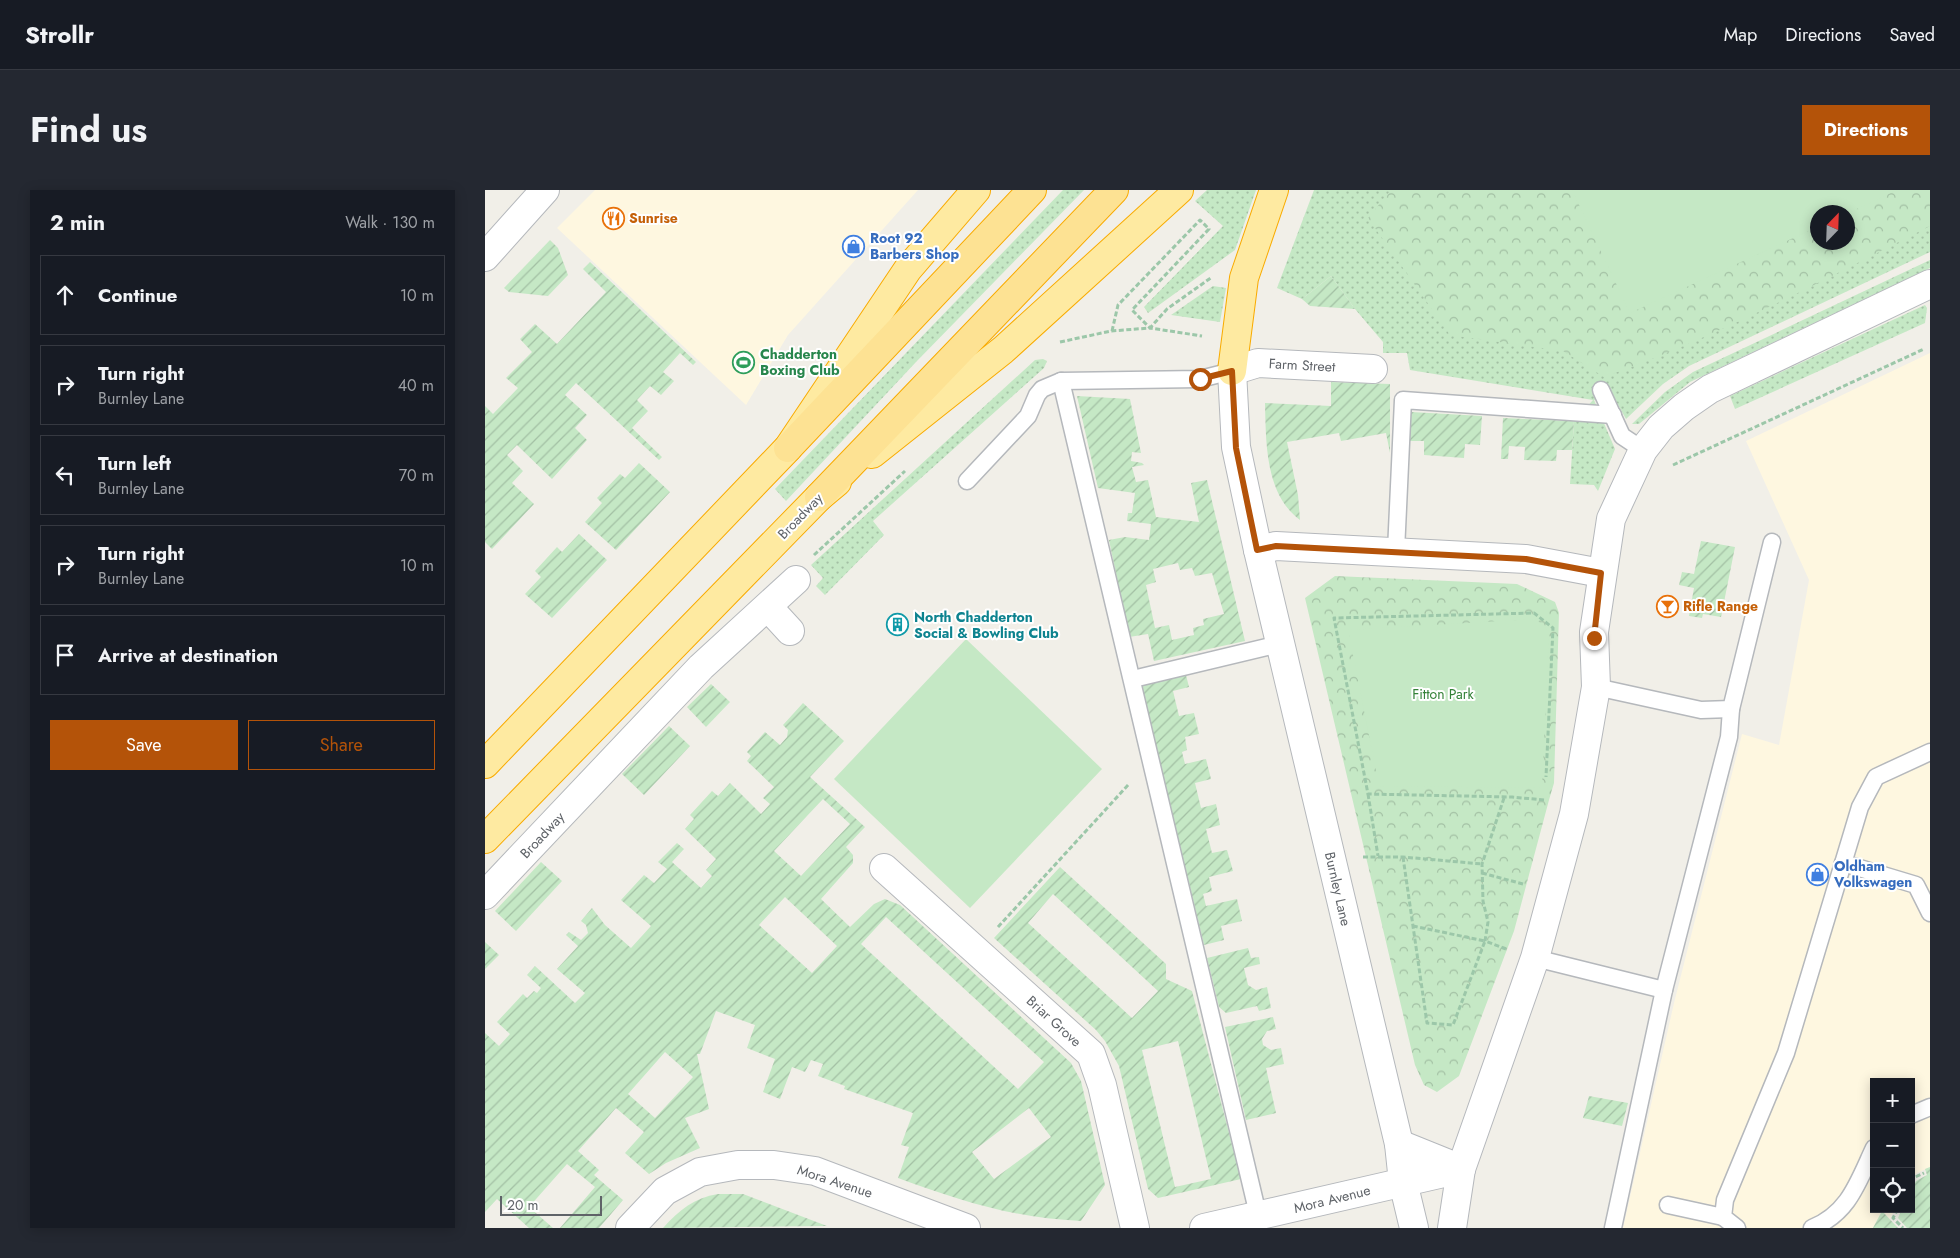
<!DOCTYPE html>
<html lang="en">
<head>
<meta charset="utf-8">
<style>
  :root { --surface:#171b24; --page:#242831; --text:#f1f3f6; --muted:#9ea1a6; --line:#363941; --accent:#b45309 }
  body { margin:0; font-family:Jost,sans-serif; background:var(--page); color:var(--text) }
  .controls { position:absolute; right:15px; bottom:15px; display:grid; overflow:hidden; border-radius:0px; box-shadow:0 2px 12px #0003 }
  .controls button { width:45px; height:45px; display:grid; place-items:center; padding:0; border:0; border-bottom:1px solid var(--line); background:var(--surface); color:var(--text); font:25px sans-serif }
  .compass { position:absolute; left:1325px; top:15px; width:45px; height:45px; border-radius:50%; background:var(--surface); box-shadow:0 2px 12px #0003; rotate:23deg }
  .scale { position:absolute; left:15px; bottom:12px; width:102px; box-sizing:border-box; padding-left:5px; border:2px solid #5f6368; border-top:0; font-size:14px; line-height:18px; white-space:nowrap; color:#5f6368; -webkit-text-stroke:4px #fff; paint-order:stroke }
  .stop { position:absolute; width:15px; height:15px; margin:-11px; border:4px solid #b45309; border-radius:50%; background:#fff }
  .stop.end { background:#b45309; border-color:#fff; box-shadow:0 1px 5px #0008 }
  .list { margin:0; padding:0; list-style:none }
  h2 { display:flex; justify-content:space-between; align-items:center; height:65px; margin:0; padding:0 20px; font-size:21px }
  h2 small { font-size:16px; font-weight:400; color:var(--muted) }
  .list li { display:grid; grid-template-columns:32px 1fr auto; gap:15px; align-items:center; box-sizing:border-box; height:80px; margin:0 10px 10px; padding:0 10px; border:1px solid var(--line); border-radius:0px }
  .list b { display:block; font-size:19px; white-space:nowrap }
  .list p { margin:0; font-size:16px; white-space:nowrap; color:var(--muted) }
  .list em { font-size:16px; font-style:normal; color:var(--muted) }
  .actions { display:flex; gap:10px; padding:15px 20px }
  .actions a { flex:1; padding:11px 0; border:1px solid var(--accent); border-radius:0px; text-align:center; font-size:18px; color:var(--accent) }
  .actions .main { background:var(--accent); color:#fff }
  .icon { flex:none; width:28px; height:28px; fill:none; stroke:currentColor; stroke-width:2; stroke-linecap:round; stroke-linejoin:round }
  .map { position:relative; flex:none; width:1445px; height:1038px; overflow:hidden; border-radius:0px }
  header { display:flex; align-items:center; gap:30px; box-sizing:border-box; height:70px; padding:0 25px; background:var(--surface); border-bottom:1px solid var(--line) }
  header strong { font-size:24px }
  nav { display:flex; gap:28px; margin-inline-start:auto; font-size:18px }
  .intro { display:flex; align-items:center; justify-content:space-between; box-sizing:border-box; height:120px; padding:0 30px }
  h1 { margin:0; font-size:35px }
  .button { padding:12px 22px; border-radius:0px; background:var(--accent); color:#fff; font-size:18px; font-weight:700 }
  main { display:flex; gap:30px; padding:0 30px }
  aside { flex:1; background:var(--surface); border-radius:0px; box-shadow:0 2px 12px #0003 }
  .map>svg:first-child { display:block }
  .commercial { fill:#fef7e0 }
  .grass { fill:url(#grass-dots); fill-rule:evenodd }
  .forest { fill:url(#forest-crowns); fill-rule:evenodd }
  .garden { fill:url(#garden-furrows); fill-rule:evenodd }
  .pitch { fill:#c5e8c5 }
  .lines { fill:none; stroke-linecap:round; stroke-linejoin:round }
  .service-casing { stroke:#b5b8bc; stroke-width:19 }
  .minor-casing { stroke:#b5b8bc; stroke-width:30 }
  .tertiary-casing { stroke:#b5b8bc; stroke-width:30 }
  .trunk-casing { stroke:#f9ab00; stroke-width:30 }
  .motorway-casing { stroke:#f9ab00; stroke-width:30 }
  .path { stroke:#9cc7a9; stroke-width:3; stroke-dasharray:5 2.5; stroke-linecap:butt }
  .service { stroke:#fff; stroke-width:16 }
  .minor { stroke:#fff; stroke-width:28 }
  .tertiary { stroke:#fff; stroke-width:28 }
  .trunk { stroke:#feeaa1; stroke-width:28 }
  .motorway { stroke:#fde293; stroke-width:28 }
  .route { stroke:#b45309; stroke-width:6 }
  .labels { text-anchor:middle; stroke-width:4; stroke-linejoin:round; paint-order:stroke }
  .food-label { font-size:14px; font-weight:bold; fill:#c56008; stroke:#fff; text-anchor:start }
  .shop-label { font-size:14px; font-weight:bold; fill:#366cbe; stroke:#fff; text-anchor:start }
  .leisure-label { font-size:14px; font-weight:bold; fill:#27864d; stroke:#fff; text-anchor:start }
  .street-label { font-size:14px; fill:#5f6368; stroke:#fff }
  .culture-label { font-size:14px; font-weight:bold; fill:#0d838f; stroke:#fff; text-anchor:start }
  .park-label { font-size:14px; fill:#348238; stroke:#fff }
</style>
</head>
<body>
<header>
<strong>Strollr</strong>
<nav><a>Map</a><a>Directions</a><a>Saved</a></nav>
</header>
<div class="intro"><h1>Find us</h1><a class="button">Directions</a></div>
<main>
<aside>
<h2>2 min<small>Walk · 130 m</small></h2>
<ul class="list">
<li><svg class="icon" aria-label="ahead" viewBox="0 0 24 24"><path d="M12 20V5M6 11l6-6 6 6"/></svg><div><b>Continue</b></div><em>10 m</em></li>
<li><svg class="icon" aria-label="right" viewBox="0 0 24 24"><path d="M7 20v-9h11M14 6l5 5-5 5"/></svg><div><b>Turn right</b><p>Burnley Lane</p></div><em>40 m</em></li>
<li><svg class="icon" aria-label="left" viewBox="0 0 24 24"><path d="M17 20v-9H6M10 6l-5 5 5 5"/></svg><div><b>Turn left</b><p>Burnley Lane</p></div><em>70 m</em></li>
<li><svg class="icon" aria-label="right" viewBox="0 0 24 24"><path d="M7 20v-9h11M14 6l5 5-5 5"/></svg><div><b>Turn right</b><p>Burnley Lane</p></div><em>10 m</em></li>
<li><svg class="icon" aria-label="arrive" viewBox="0 0 24 24"><path d="M6 21V4h12l-3 4 3 4H6"/></svg><div><b>Arrive at destination</b></div></li>
</ul>
<div class="actions"><a class="main">Save</a><a>Share</a></div>
</aside>
<div class="map">
<svg width="1445" height="1038" viewBox="0 0 1445 1038">
  <defs>
    <pattern id="grass-dots" width="8" height="8" patternUnits="userSpaceOnUse" patternTransform="scale(1.25)"><rect width="8" height="8" fill="#c5e8c5"/><path d="M2 2h.1M6 6h.1" fill="none" stroke="#a3c0a4" stroke-width="1.8" stroke-linecap="round"/></pattern>
    <pattern id="forest-crowns" width="20" height="18" patternUnits="userSpaceOnUse" patternTransform="scale(1.25)"><rect width="20" height="18" fill="#c5e8c5"/><path d="M2 6a3 3 0 1 1 6 0M12 15a3 3 0 1 1 6 0" fill="none" stroke="#a3c0a4"/></pattern>
    <pattern id="garden-furrows" width="10" height="10" patternUnits="userSpaceOnUse" patternTransform="scale(1.25)"><rect width="10" height="10" fill="#c5e8c5"/><path d="M-1 1l2-2M0 10L10 0M9 11l2-2" fill="none" stroke="#a3c0a4"/></pattern>
  </defs>
  <rect width="100%" height="100%" fill="#f1efe8"/>
  <g class="commercial">
    <path d="M110 0H433L303 145 261 215 72 38Z"/>
    <path d="M1445 163V977L1426 986V892H1389V1019H1410L1405 1029 1397 1021 1388 1038H1138L1189 813 1257 544 1294 555 1324 390 1261 251Z"/>
  </g>
  <g class="grass">
    <path d="M578 0H599L431 172 301 311 290 299Z"/>
    <path d="M722 0H771L750 60 663 123 659 117 738 36 710 11Z"/>
    <path d="M829 0H1445V62L1204 176 1178 194 1141 229 1127 204 1109 210 1130 259 1113 301 1109 295 1085 294 1089 231 1108 210 925 180 922 163H898V152L870 119 846 86 817 109 792 98ZM1332 22H1362V52H1332Z"/>
    <path d="M1445 70V78L1205 192 1154 234H1147L1180 202 1208 182Z"/>
    <path d="M728 96 741 98 735 132 686 125Z"/>
    <path d="M1440 115 1442 118 1440 133 1250 219 1245 206Z"/>
    <path d="M558 169 562 171 559 178 388 331 399 345 340 405 331 396 338 388 326 375 550 170Z"/>
  </g>
  <g class="forest">
    <path d="M906 0H1445V36C1339 90 1232 147 1119 187L1078 161 965 145 883 28ZM1332 22H1362V52H1332Z"/>
    <path d="M850 386 1032 394 1070 412 1074 423 1069 593 1064 610 1029 741 974 886 952 902 939 895 930 875 820 408Z"/>
  </g>
  <g class="garden">
    <path d="M65 50 73 58 83 85 63 106 24 102 19 98Z"/>
    <path d="M105 72 211 172 208 175 195 163 178 182 189 191 176 205 165 196 152 210 163 221 147 238 177 267 174 270 91 193 80 205 102 225 90 238 102 250 67 289 32 255 22 265 38 281 27 293 49 314 7 359 0 352V216L8 224 33 198 21 188 47 162 35 149 50 134 72 154 121 102 98 79Z"/>
    <path d="M846 86 870 119 825 116 817 109Z"/>
    <path d="M846 192 905 194V263L901 243 856 251 854 243 802 252 813 305 815 330C780 304 781 253 780 213L846 216Z"/>
    <path d="M592 206 645 209 656 263 647 262 646 271 657 273 659 275 647 277 651 292 663 290 671 327 714 332 706 293 722 290 760 451 669 471 663 444 644 447 624 350 640 347 664 350 666 334 642 331 643 323H647L650 303 613 298ZM693 373 695 380 707 378 710 386 727 383 739 424 718 429 719 435 708 438 709 445 687 450 684 435 670 438 661 395 671 392 668 379Z"/>
    <path d="M926 222 997 226 995 255 980 254 979 268 939 265V251H924Z"/>
    <path d="M1018 228 1089 231 1087 260H1072L1071 271 1039 270 1040 257 1024 256 1023 269H1016Z"/>
    <path d="M154 273 185 302 131 360 100 332 117 313 112 308 135 284 140 288Z"/>
    <path d="M94 344 122 370 67 428 40 404 56 387 50 381 72 357 77 362Z"/>
    <path d="M1216 351 1250 357 1236 427 1218 424 1217 428 1204 426 1209 398 1194 395 1197 382 1209 384Z"/>
    <path d="M701 485 704 497 688 501 694 526 709 523 714 544 700 547 702 560 697 562 700 574 721 569 726 589 710 593 716 618 731 614 735 635 721 639 727 663 742 660 748 681 724 687 727 701 718 704 721 716 752 709 757 731 736 736 739 750 719 755 656 496Z"/>
    <path d="M226 494 245 512 221 537 202 517Z"/>
    <path d="M318 513 359 551 325 587 380 637 361 657 368 665V673L336 709 365 737 389 714 400 709 415 715 586 873 596 891 620 995 596 1031C528 1028 476 1011 413 988L424 957 416 955 428 923 359 899 360 896 333 886 338 874 326 870 320 882 307 877 295 909 278 902 290 869 262 858 270 835 231 821 215 864H212L224 919 200 928 215 958 181 973 164 984 140 963 159 942 131 918 93 961 114 980 109 985 138 1010 114 1038H75L110 997 82 974 44 1017 68 1038H44L12 1009 0 1022V843L14 856 25 844 12 832 38 804 42 808 49 801 52 803 56 798 42 785 50 776 90 813 100 803 72 779 93 756 81 745 84 742 96 750 103 743 101 735 96 731 107 718 120 735 146 758 166 736 136 710 159 685 169 693 182 679 173 672 192 653 199 659 187 672 216 698 227 686 221 680 231 669 200 639 209 629 205 625 227 601 233 606 245 593 276 624 285 614 278 608 289 597 262 571 266 566 262 562 280 542 295 555 302 547 303 540 298 535ZM338 609 365 634 316 686 289 661ZM300 707 352 756 327 783 274 735ZM401 727 559 872 533 899 376 754ZM180 862 208 887 170 928 143 904ZM544 918 566 947 509 989 487 962Z"/>
    <path d="M184 536 205 556 159 605 137 584Z"/>
    <path d="M56 672 77 691 31 741 10 721Z"/>
    <path d="M575 677 681 774V789L707 801 756 989 673 1008 663 999 634 876 620 851 611 840 509 748ZM568 704 673 801 647 828 543 733ZM693 851 726 989 690 997 657 860Z"/>
    <path d="M0 752 14 765 0 779Z"/>
    <path d="M763 758 766 768 774 767 775 774 759 778 763 795 771 800 782 797 786 818 774 821 772 816 741 823 734 817 722 768Z"/>
    <path d="M788 827 791 839 782 841 777 849 778 855 786 860 796 858 799 874 781 878 791 923 761 930 740 837Z"/>
    <path d="M1104 906 1143 913 1137 936 1098 928Z"/>
    <path d="M1445 977V1038H1422L1413 1028 1417 1019H1426V1001L1431 991 1442 985 1440 979Z"/>
    <path d="M233 1004H258L342 1036 178 1038C194 1020 209 1008 233 1004Z"/>
    <path d="M1397 1021 1413 1038H1388Z"/>
  </g>
  <g class="pitch">
    <path d="M1087 0H1412L1363 23 1332 22V37L1145 123Z"/>
    <path d="M1051 429 1064 441 1057 598 894 596 863 440Z"/>
    <path d="M481 449 617 579 485 718 349 589Z"/>
  </g>
  <g class="lines">
    <defs>
      <g id="service">
        <path d="M576 191 775 1033"/>
        <path d="M1116 200 1137 246 1158 260"/>
        <path d="M482 291 543 226 552 205 557 199 576 191 715 189 747 181"/>
        <path d="M911 361 918 210 1128 225"/>
        <path d="M648 489 794 454"/>
        <path d="M1111 497 1216 520 1246 519 1287 352"/>
        <path d="M1358 673 1431 695 1445 723"/>
        <path d="M1050 768 1179 800"/>
        <path d="M1426 925 1445 917"/>
        <path d="M1183 1015 1238 1027"/>
        <path d="M1128 1038 1179 800 1244 547 1246 519"/>
        <path d="M1252 1038 1238 1027 1240 1010 1301 863 1375 617 1391 587 1445 562"/>
        <path d="M1327 1038C1364 1023 1373 992 1389 958"/>
      </g>
      <g id="minor">
        <path d="M0 67 60 0"/>
        <path d="M747 181 773 173 888 179"/>
        <path d="M773 360 791 356 1041 369 1116 383"/>
        <path d="M283 417 305 441"/>
        <path d="M399 678 606 864 617 895 650 1038"/>
        <path d="M0 705 216 477 311 390"/>
        <path d="M145 1038 180 1001 215 982 253 975H289L330 981 481 1038"/>
        <path d="M719 1038 976 979"/>
      </g>
      <g id="tertiary">
        <path d="M747 181 751 257 773 360 914 954 918 992 929 1038"/>
        <path d="M914 954 976 979"/>
        <path d="M967 1038 976 979 1050 768 1089 624 1111 497 1109 442 1126 329 1158 260 1176 237 1199 217 1225 199 1445 94"/>
      </g>
      <g id="trunk">
        <path d="M747 181 759 88 789 0"/>
        <path d="M387 264 518 160 694 0"/>
        <path d="M0 574 303 258 423 79 491 0"/>
        <path d="M0 649 334 307 352 292"/>
      </g>
      <g id="motorway">
        <path d="M303 258 547 0"/>
        <path d="M334 307 629 0"/>
      </g>
    </defs>
    <use href="#service" class="service-casing"/>
    <use href="#minor" class="minor-casing"/>
    <use href="#tertiary" class="tertiary-casing"/>
    <use href="#trunk" class="trunk-casing"/>
    <use href="#motorway" class="motorway-casing"/>
    <g class="path">
      <path d="M627 141 633 115 715 30 724 39 647 120 665 138 717 146"/>
      <path d="M575 152 626 141 665 138 682 119 727 87"/>
      <path d="M1188 275 1439 159"/>
      <path d="M329 365 420 281"/>
      <path d="M883 604 893 666"/>
      <path d="M1019 608 997 674 998 711 1003 732 1000 751 1021 759"/>
      <path d="M1059 610 1027 607 883 604 849 428 1049 423 1068 438 1061 587"/>
      <path d="M878 667H918L997 674"/>
      <path d="M918 667 942 833 968 835 1000 751 928 736"/>
      <path d="M997 683 1038 694"/>
      <path d="M513 737 644 594"/>
      <path d="M1426 992 1428 988 1439 983"/>
      <path d="M1413 1019 1408 1028 1418 1038"/>
    </g>
    <use href="#service" class="service"/>
    <use href="#minor" class="minor"/>
    <use href="#tertiary" class="tertiary"/>
    <use href="#trunk" class="trunk"/>
    <use href="#motorway" class="motorway"/>
  </g>
  <g class="lines">
    <path class="route" d="M715 189 747 181 751 258 772 360 791 356 1041 369 1116 383 1109 448"/>
  </g>
  <defs>
    <symbol id="restaurant-ring" viewBox="-11 -11 22 22"><circle r="9.5" fill="#fff" stroke="#e8710a" stroke-width="1.5"/><path d="M-5-6h1v4h1v-4h1v4h1v-4h1v5L-1.5 .5V6h-2V.5L-5-1ZM5-6V6H3V1.5H1.5Q1.5-4 5-6Z" fill="#e8710a"/></symbol>
    <symbol id="shop-ring" viewBox="-11 -11 22 22"><circle r="9.5" fill="#fff" stroke="#3f7fe0" stroke-width="1.5"/><path d="M-5-2.5h2.3a2.7 3.5 0 0 1 5.4 0H5L5.5 6h-11ZM-1.5-2.5h3a1.5 2.3 0 0 0-3 0Z" fill="#3f7fe0"/></symbol>
    <symbol id="stadium-ring" viewBox="-11 -11 22 22"><circle r="9.5" fill="#fff" stroke="#2e9e5b" stroke-width="1.5"/><path d="M0-5a6.5 5 0 1 0 0 10a6.5 5 0 1 0 0-10ZM-3.5-1.8h7v3.6h-7Z" fill="#2e9e5b"/></symbol>
    <symbol id="bar-ring" viewBox="-11 -11 22 22"><circle r="9.5" fill="#fff" stroke="#e8710a" stroke-width="1.5"/><path d="M-6-5H6L.8 .8V4.5H3.5V6h-7V4.5H-.8V.8Z" fill="#e8710a"/></symbol>
    <symbol id="building-ring" viewBox="-11 -11 22 22"><circle r="9.5" fill="#fff" stroke="#0f9aa8" stroke-width="1.5"/><path d="M-4-6H4V6H1V3H-1V6H-4ZM-2.5-4.3h1.7v1.8h-1.7ZM.8-4.3h1.7v1.8H.8ZM-2.5-1h1.7V.8h-1.7ZM.8-1h1.7V.8H.8Z" fill="#0f9aa8"/></symbol>
  </defs>
  <g fill-rule="evenodd">
    <use href="#restaurant-ring" x="116" y="16" width="25" height="25"/>
    <use href="#shop-ring" x="356" y="44" width="25" height="25"/>
    <use href="#stadium-ring" x="246" y="160" width="25" height="25"/>
    <use href="#bar-ring" x="1170" y="404" width="25" height="25"/>
    <use href="#building-ring" x="400" y="422" width="25" height="25"/>
    <use href="#shop-ring" x="1320" y="672" width="25" height="25"/>
  </g>
  <g class="labels">
    <g class="food-label">
      <text x="144" y="33">Sunrise</text>
      <text x="1198" y="421">Rifle Range</text>
    </g>
    <g class="shop-label">
      <text x="385" y="53">Root 92<tspan x="385" dy="16">Barbers Shop</tspan></text>
      <text x="1349" y="681">Oldham<tspan x="1349" dy="16">Volkswagen</tspan></text>
    </g>
    <g class="leisure-label">
      <text x="275" y="169">Chadderton<tspan x="275" dy="16">Boxing Club</tspan></text>
    </g>
    <g class="street-label">
      <text transform="translate(817 175) rotate(3)" y="5">Farm Street</text>
      <text transform="translate(315 326) rotate(-46)" y="5">Broadway</text>
      <text transform="translate(57 645) rotate(-47)" y="5">Broadway</text>
      <text transform="translate(853 699) rotate(77)" y="5">Burnley Lane</text>
      <text transform="translate(569 831) rotate(42)" y="5">Briar Grove</text>
      <text transform="translate(350 991) rotate(18)" y="5">Mora Avenue</text>
      <text transform="translate(847 1009) rotate(-14)" y="5">Mora Avenue</text>
    </g>
    <g class="culture-label">
      <text x="429" y="432">North Chadderton<tspan x="429" dy="16">Social &amp; Bowling Club</tspan></text>
    </g>
    <g class="park-label">
      <text x="958" y="509">Fitton Park</text>
    </g>
  </g>
</svg>
<div class="controls">
<button>+</button>
<button>−</button>
<button><svg class="icon" aria-label="locate" viewBox="0 0 24 24"><circle cx="12" cy="12" r="6"/><path d="M12 2v4M12 18v4M2 12h4M18 12h4"/></svg></button>
</div>
<svg class="compass" viewBox="-18 -18 36 36"><path d="M0-13l5 13h-10z" fill="#e53935"/><path d="M0 13l5-13h-10z" fill="#9ea1a6"/></svg>
<div class="scale">20 m</div>
<div class="stop" style="left:715px;top:189px"></div>
<div class="stop end" style="left:1109px;top:448px"></div>
</div>
</main>
</body>
</html>
